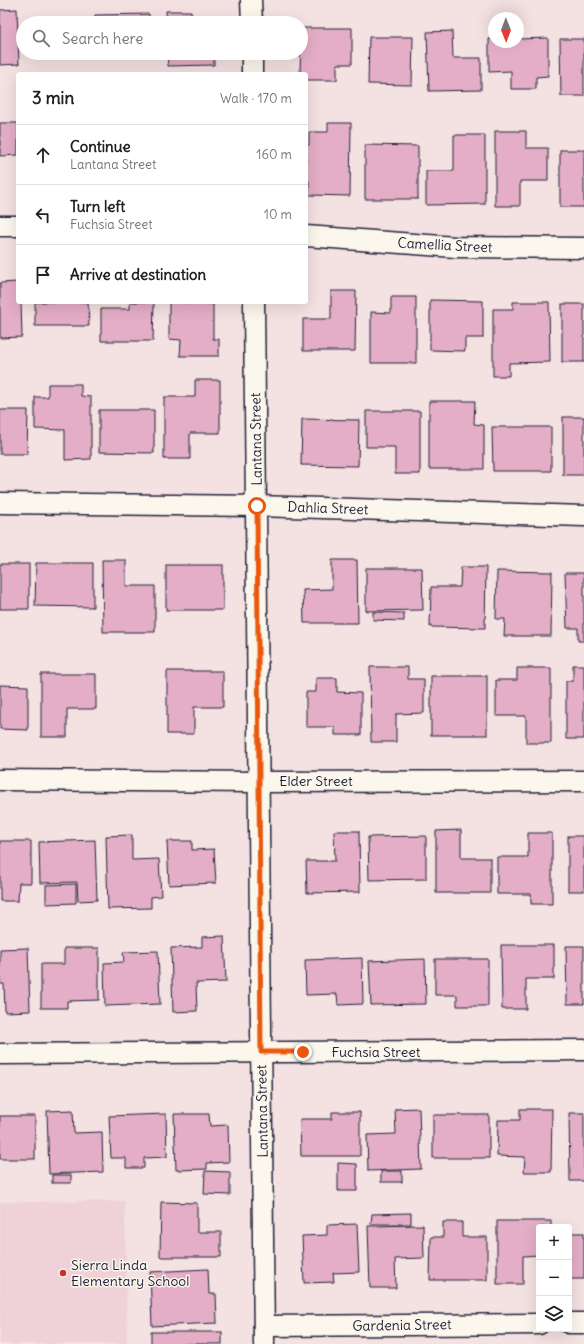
<!DOCTYPE html>
<html lang="en">
<head>
<meta charset="utf-8">
<style>
  :root { --surface:#fff; --page:#f2f2f2; --text:#202124; --muted:#757577; --line:#e0e0e0 }
  body { margin:0; font-family:Delius,sans-serif; background:var(--page); color:var(--text) }
  .controls { position:absolute; right:12px; bottom:12px; display:grid; overflow:hidden; border-radius:4px; box-shadow:0 4px 16px #0002 }
  .controls button { width:36px; height:36px; display:grid; place-items:center; padding:0; border:0; border-bottom:1px solid var(--line); background:var(--surface); color:var(--text); font:20px sans-serif }
  .compass { position:absolute; left:488px; top:12px; width:36px; height:36px; border-radius:50%; background:var(--surface); box-shadow:0 4px 16px #0002; rotate:179deg }
  .stop { position:absolute; width:12px; height:12px; margin:-9px; border:3px solid #ea580c; border-radius:50%; background:#fff }
  .stop.end { background:#ea580c; border-color:#fff; box-shadow:0 1px 4px #0008 }
  .list { margin:0; padding:0; list-style:none }
  h2 { display:flex; justify-content:space-between; align-items:center; height:52px; margin:0; padding:0 16px; font-size:17px }
  h2 small { font-size:13px; font-weight:400; color:var(--muted) }
  .list li { display:grid; grid-template-columns:26px 1fr auto; gap:12px; align-items:center; box-sizing:border-box; height:60px; padding:0 16px; border-top:1px solid var(--line) }
  .list b { display:block; font-size:15px; white-space:nowrap }
  .list p { margin:0; font-size:13px; white-space:nowrap; color:var(--muted) }
  .list em { font-size:13px; font-style:normal; color:var(--muted) }
  .icon { flex:none; width:22px; height:22px; fill:none; stroke:currentColor; stroke-width:2; stroke-linecap:round; stroke-linejoin:round }
  .map { position:relative; flex:none; width:584px; height:1344px; overflow:hidden }
  .search { position:absolute; background:var(--surface); box-shadow:0 4px 16px #0002; left:16px; top:16px; width:292px; height:44px; display:flex; align-items:center; gap:10px; box-sizing:border-box; padding:0 14px; border-radius:22px; color:var(--muted); font-size:15px }
  .panel { position:absolute; background:var(--surface); box-shadow:0 4px 16px #0002; left:16px; top:72px; width:292px; height:232px; border-radius:4px }
  .map>svg:first-child { display:block }
  .built { fill:#efd2d9 }
  .building { fill:#e4aec6; stroke:#22223b }
  .lines { fill:none; stroke-linecap:round; stroke-linejoin:round }
  .street-casing { stroke:#22223b; stroke-width:23 }
  .street { stroke:#fbf7ec; stroke-width:20 }
  .route { stroke:#ea580c; stroke-width:5 }
  .poi-dot { fill:#c8321e; stroke:#fbf7ec; stroke-width:1.5 }
  .labels { text-anchor:middle; stroke-width:3; stroke-linejoin:round; paint-order:stroke }
  .street-label { font-size:14px; fill:#22223b; stroke:#fbf7ec }
  .poi-label { font-size:14px; fill:#22223b; stroke:#fbf7ec; text-anchor:start }
</style>
</head>
<body>
<div class="map">
<svg width="584" height="1344" viewBox="0 0 584 1344">
  <rect width="100%" height="100%" fill="#f4e1e1"/>
  <filter id="ink" filterUnits="userSpaceOnUse"><feTurbulence type="fractalNoise" baseFrequency=".025" numOctaves="2"/><feDisplacementMap in="SourceGraphic" scale="8" xChannelSelector="R" yChannelSelector="G"/><feConvolveMatrix kernelMatrix="1 2 1 2 8 2 1 2 1" color-interpolation-filters="sRGB"/></filter>
  <g filter="url(#ink)">
    <path class="built" d="M125 1201 127 1344H0V1202Z"/>
    <g class="building">
      <path d="M17 9 19 64 0 65V10Z"/>
      <path d="M166 11H191L192 23H167Z"/>
      <path d="M149 14V23H95V15Z"/>
      <path d="M301 28H352V64H337V80H306V74H300Z"/>
      <path d="M452 31 453 58H481V90L429 91 427 32Z"/>
      <path d="M369 37H413L412 85 368 84Z"/>
      <path d="M548 38V76L536 77V89H511V71L489 72V39H494V42H518V39Z"/>
      <path d="M560 39H584V96H561Z"/>
      <path d="M167 53H214V65L168 66Z"/>
      <path d="M0 123H18V155L0 156Z"/>
      <path d="M328 123H351L350 196 309 195V181H306V145H309V132H328Z"/>
      <path d="M495 131H526V148H548V181H520V206H495Z"/>
      <path d="M454 135H485V204L426 205V171H454Z"/>
      <path d="M365 145 418 146V199H365Z"/>
      <rect x="560" y="150" width="24" height="57"/>
      <path d="M18 282V302H21L22 337 0 338V283Z"/>
      <path d="M331 291H356L355 351H303V319H331Z"/>
      <path d="M391 297H416V363H371V312L391 313Z"/>
      <path d="M430 300 483 301V338H465V351L430 350Z"/>
      <path d="M35 302H88L89 326H35Z"/>
      <path d="M130 302H154L153 341H101V309H130Z"/>
      <path d="M169 302 213 304V339H219V356H180L181 340 169 339Z"/>
      <path d="M513 302H549L550 362 509 363V376H493V309H513Z"/>
      <rect x="562" y="304" width="22" height="58"/>
      <path d="M195 380H220V433H190V459H164V397H195Z"/>
      <path d="M48 384H81V396L91 397V459L65 460V430L35 429V397H48Z"/>
      <path d="M429 401H475L474 424 484 425V469H429Z"/>
      <path d="M0 410H28L27 454H0Z"/>
      <path d="M99 410H154V453L99 452Z"/>
      <path d="M366 411H420V474H395V447H366Z"/>
      <rect x="563" y="417" width="21" height="58"/>
      <path d="M302 419 359 420 358 466 301 465Z"/>
      <path d="M492 427H551V471H493Z"/>
      <path d="M102 560H126V586H155V632H103Z"/>
      <path d="M332 560H357L358 623H304L303 590 332 589Z"/>
      <path d="M36 563H93V607L35 606Z"/>
      <rect x="0" y="564" width="29" height="45"/>
      <rect x="166" y="565" width="57" height="45"/>
      <path d="M461 567H486L485 628 430 627 431 587H460Z"/>
      <path d="M366 568H422L423 610 366 611Z"/>
      <path d="M497 571 552 572 551 636H504L505 619H496Z"/>
      <path d="M565 573H584V641H578V628H567Z"/>
      <path d="M373 612 404 613V621L373 620Z"/>
      <path d="M573 665H584V739H566V681H573Z"/>
      <path d="M370 667H408V679H424V713L396 714V742H371Z"/>
      <path d="M517 668H551V743H526V716H496V680H517Z"/>
      <path d="M167 671H223V707H194V734H167Z"/>
      <path d="M41 674H96V709H67V737H41Z"/>
      <rect x="431" y="676" width="56" height="59"/>
      <path d="M316 678H337V692L361 693V735H335V727H306V692H316Z"/>
      <path d="M0 685 28 686V730L0 729Z"/>
      <path d="M461 830V858H490V893H436V831Z"/>
      <path d="M334 831H359L360 892 307 893 306 861H335Z"/>
      <path d="M528 833H552V904H531V894H497V857H528Z"/>
      <path d="M132 835V860L159 859 161 896 151 897V908L108 909 106 836Z"/>
      <path d="M426 836V879L369 880 368 837Z"/>
      <rect x="568" y="836" width="16" height="55"/>
      <path d="M95 840 97 900 78 901 77 882 40 883 39 842Z"/>
      <path d="M0 841H31V883H19L18 901H0Z"/>
      <path d="M167 841H192V850L214 849 216 883 169 885Z"/>
      <path d="M76 884V903L46 904V885Z"/>
      <path d="M224 936 226 982 196 983 197 1011 173 1012 171 948 202 947V937Z"/>
      <path d="M501 945H554V979H526V1009H502Z"/>
      <path d="M566 946H584V1004H567Z"/>
      <path d="M28 948 30 1011 5 1012 4 984H0V949Z"/>
      <path d="M64 948H99V1000L67 1001V1008H41V964H64Z"/>
      <path d="M158 951 160 1004 105 1006 104 963 124 962 123 952Z"/>
      <path d="M362 958 363 1004 338 1005 337 994 306 995 305 960Z"/>
      <path d="M425 959 426 1004 371 1005 369 961Z"/>
      <path d="M435 959H488V1006H457V995H435Z"/>
      <path d="M419 1108 421 1169 368 1171 367 1135 396 1134 395 1109Z"/>
      <path d="M520 1109H552L551 1172H524L525 1157 497 1156 498 1120H520Z"/>
      <path d="M73 1110 74 1133 102 1132 103 1172 49 1174 47 1111Z"/>
      <path d="M332 1112H360V1156H301L300 1119H332Z"/>
      <path d="M569 1113H584V1181H570Z"/>
      <path d="M166 1114 167 1157 144 1158V1168H126V1158H111L109 1116Z"/>
      <path d="M174 1114H209L210 1126 228 1125 229 1162 207 1163V1169L176 1170Z"/>
      <rect x="433" y="1115" width="56" height="43"/>
      <rect x="0" y="1116" width="35" height="43"/>
      <path d="M338 1163 357 1164V1191H338Z"/>
      <path d="M205 1171 230 1172V1195L204 1194Z"/>
      <rect x="381" y="1171" width="21" height="11"/>
      <rect x="52" y="1175" width="19" height="8"/>
      <path d="M161 1202 197 1203V1232H221V1257H160Z"/>
      <path d="M411 1213V1224H371L372 1214Z"/>
      <path d="M497 1221H551V1227H539V1255L523 1256V1284H497Z"/>
      <path d="M443 1222H462V1237H487V1280H430L431 1237H443Z"/>
      <path d="M357 1224 359 1272 333 1273 334 1282 304 1283 302 1236 327 1235V1225Z"/>
      <path d="M423 1225 424 1258 395 1259 396 1288H370L368 1226Z"/>
      <rect x="569" y="1233" width="15" height="46"/>
      <path d="M208 1269 209 1294H216L217 1323 152 1326 150 1272Z"/>
      <rect x="151" y="1332" width="71" height="12"/>
    </g>
    <g class="lines">
      <defs>
        <g id="street">
          <path d="M251 0 252 23"/>
          <path d="M252 53V74"/>
          <path d="M0 226H18"/>
          <path d="M306 236 455 247 584 248"/>
          <path d="M254 302 264 1344"/>
          <path d="M0 503 257 506 584 516"/>
          <path d="M0 780 258 782 584 781"/>
          <path d="M0 1054 584 1050"/>
          <path d="M569 1323H584"/>
          <path d="M264 1326 539 1324"/>
        </g>
      </defs>
      <use href="#street" class="street-casing"/>
      <use href="#street" class="street"/>
    </g>
  </g>
  <g class="lines" filter="url(#ink)">
    <path class="route" d="M257 506 261 1052H303"/>
  </g>
  <circle class="poi-dot" cx="63" cy="1273" r="4"/>
  <g class="labels">
    <g class="street-label">
      <text transform="translate(445 245) rotate(3)" y="5">Camellia Street</text>
      <text transform="translate(256 439) rotate(-91)" y="5">Lantana Street</text>
      <text transform="translate(328 508) rotate(2)" y="5">Dahlia Street</text>
      <text x="316" y="786">Elder Street</text>
      <text x="376" y="1057">Fuchsia Street</text>
      <text transform="translate(262 1111) rotate(-91)" y="5">Lantana Street</text>
      <text transform="translate(402 1325) rotate(-1)" y="5">Gardenia Street</text>
    </g>
    <g class="poi-label">
      <text x="71" y="1270">Sierra Linda<tspan x="71" dy="16">Elementary School</tspan></text>
    </g>
  </g>
</svg>
<div class="controls">
<button>+</button>
<button>−</button>
<button><svg class="icon" aria-label="layers" viewBox="0 0 24 24"><path d="M12 4l9 5-9 5-9-5zM3 14l9 5 9-5"/></svg></button>
</div>
<svg class="compass" viewBox="-18 -18 36 36"><path d="M0-13l5 13h-10z" fill="#e53935"/><path d="M0 13l5-13h-10z" fill="#757577"/></svg>
<div class="stop" style="left:257px;top:506px"></div>
<div class="stop end" style="left:303px;top:1052px"></div>
<div class="search"><svg class="icon" aria-label="search" viewBox="0 0 24 24"><circle cx="10" cy="10" r="6"/><path d="M15 15l6 6"/></svg>Search here</div>
<section class="panel">
<h2>3 min<small>Walk · 170 m</small></h2>
<ul class="list">
<li><svg class="icon" aria-label="ahead" viewBox="0 0 24 24"><path d="M12 20V5M6 11l6-6 6 6"/></svg><div><b>Continue</b><p>Lantana Street</p></div><em>160 m</em></li>
<li><svg class="icon" aria-label="left" viewBox="0 0 24 24"><path d="M17 20v-9H6M10 6l-5 5 5 5"/></svg><div><b>Turn left</b><p>Fuchsia Street</p></div><em>10 m</em></li>
<li><svg class="icon" aria-label="arrive" viewBox="0 0 24 24"><path d="M6 21V4h12l-3 4 3 4H6"/></svg><div><b>Arrive at destination</b></div></li>
</ul>
</section>
</div>
</body>
</html>
